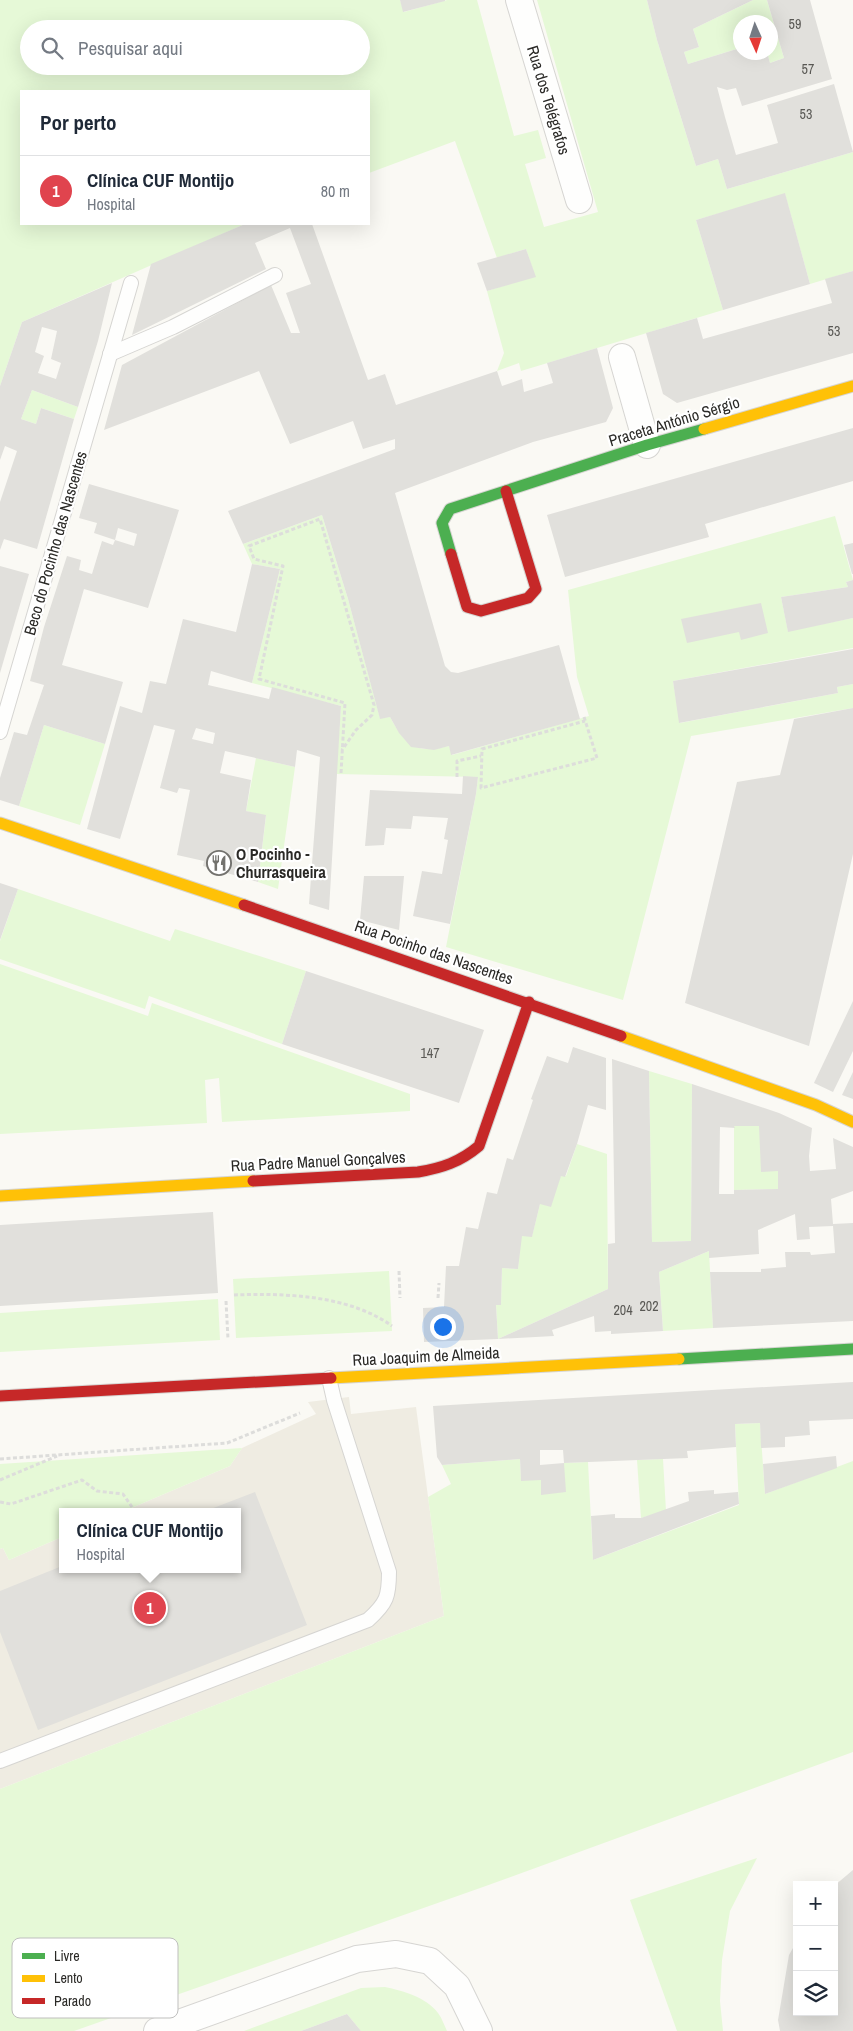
<!DOCTYPE html>
<html lang="pt">
<head>
<meta charset="utf-8">
<style>
  :root { --surface:#fff; --page:#f2f2f3; --text:#1f2937; --muted:#747a83; --line:#e0e1e3; --accent:#73726e }
  body { margin:0; font-family:"Archivo Narrow",sans-serif; background:var(--page); color:var(--text) }
  .controls { position:absolute; right:15px; bottom:15px; display:grid; overflow:hidden; border-radius:0px; box-shadow:0 5px 20px #0002 }
  .controls button { width:45px; height:45px; display:grid; place-items:center; padding:0; border:0; border-bottom:1px solid var(--line); background:var(--surface); color:var(--text); font:25px sans-serif }
  .compass { position:absolute; left:733px; top:15px; width:45px; height:45px; border-radius:50%; background:var(--surface); box-shadow:0 5px 20px #0002; rotate:177deg }
  .you { position:absolute; left:442px; top:1326px; width:18px; height:18px; margin:-12px; border:4px solid #fff; border-radius:50%; background:#1a73e8; box-shadow:0 0 0 8px #1a73e833 }
  .badge { display:grid; place-items:center; width:32px; height:32px; border-radius:50%; background:var(--accent); color:#fff; font-size:16px; font-weight:700 }
  .pin { position:absolute; translate:-50% -50%; border:2px solid #fff; box-shadow:0 1px 5px #0006 }
  .popup { position:absolute; left:59px; top:1508px; width:182px; height:65px; box-sizing:border-box; display:grid; place-content:center; border-radius:0px; background:var(--surface); filter:drop-shadow(0 1px 4px #0005); font-size:16px; white-space:nowrap; color:var(--muted) }
  .popup b { font-size:19px; color:var(--text) }
  .popup::after { content:''; position:absolute; left:50%; top:100%; margin-left:-10px; border:10px solid transparent; border-top-color:var(--surface) }
  .list { margin:0; padding:0; list-style:none }
  h2 { display:flex; justify-content:space-between; align-items:center; height:65px; margin:0; padding:0 20px; font-size:21px }
  h2 small { font-size:16px; font-weight:400; color:var(--muted) }
  .list li { display:grid; grid-template-columns:32px 1fr auto; gap:15px; align-items:center; box-sizing:border-box; height:70px; padding:0 20px; border-top:1px solid var(--line) }
  .list b { display:block; font-size:19px; white-space:nowrap }
  .list p { margin:0; font-size:16px; white-space:nowrap; color:var(--muted) }
  .list em { font-size:16px; font-style:normal; color:var(--muted) }
  .icon { flex:none; width:28px; height:28px; fill:none; stroke:currentColor; stroke-width:2; stroke-linecap:round; stroke-linejoin:round }
  .map { position:relative; flex:none; width:853px; height:2031px; overflow:hidden }
  .search { position:absolute; background:var(--surface); box-shadow:0 5px 20px #0002; left:20px; top:20px; width:350px; height:55px; display:flex; align-items:center; gap:12px; box-sizing:border-box; padding:0 18px; border-radius:28px; color:var(--muted); font-size:19px }
  .panel { position:absolute; background:var(--surface); box-shadow:0 5px 20px #0002; left:20px; top:90px; width:350px; height:135px; border-radius:0px }
  .map>svg:first-child { display:block }
  .built { fill:#efece2 }
  .green { fill:#e6f9d7; fill-rule:evenodd }
  .building { fill:#e1e0dc; fill-rule:evenodd }
  .lines { fill:none; stroke-linecap:round; stroke-linejoin:round }
  .lane-casing { stroke:#d6d5d2; stroke-width:16 }
  .street-casing { stroke:#d6d5d2; stroke-width:28 }
  .fast-casing { stroke:#d6d5d2; stroke-width:13 }
  .slow-casing { stroke:#d6d5d2; stroke-width:13 }
  .jam-casing { stroke:#d6d5d2; stroke-width:13 }
  .path { stroke:#dddddb; stroke-width:3; stroke-dasharray:4 2.5; stroke-linecap:butt }
  .lane { stroke:#fefefd; stroke-width:14 }
  .street { stroke:#fefefd; stroke-width:26 }
  .fast { stroke:#4caf50; stroke-width:11 }
  .slow { stroke:#ffc107; stroke-width:11 }
  .jam { stroke:#c62828; stroke-width:11 }
  .labels { text-anchor:middle; stroke-width:4.5; stroke-linejoin:round; paint-order:stroke }
  .number-label { font-size:14px; fill:#595854 }
  .street-label { font-size:16px; fill:#2a2926; stroke:#fff }
  .poi-label { font-size:16px; font-weight:bold; fill:#2a2926; stroke:#fff; text-anchor:start }
  .key { fill:#fff; stroke:#bfbfbe; stroke-width:1 }
  .key-label { font-size:14px; fill:#2a2926 }
</style>
</head>
<body>
<div class="map">
<svg width="853" height="2031" viewBox="0 0 853 2031">
  <rect width="100%" height="100%" fill="#faf9f4"/>
  <path class="built" d="M349 1397 351 1414 416 1407 444 1616 0 1789V1549L3 1548 9 1560 62 1537V1569H238V1512H122L230 1466 242 1448 316 1414 308 1402Z"/>
  <g class="green">
    <path d="M0 0H400L404 12 447 0H477L514 136 538 130 546 158 525 164 544 227 598 212 537 0H647L657 40 696 166 718 159 727 189 853 152V271L810 284 785 194 696 220 723 310 521 371 519 363 497 371 504 353 487 291 535 276 526 249 497 258 455 141 369 173V91H21V224H245L22 322 0 386ZM29 29H361V66H29Z"/>
    <path d="M753 0H767L784 58 770 63 767 53 770 52V22H740V48L688 64 684 52 699 47 693 29Z"/>
    <path d="M32 390 78 407 74 419 41 408 36 424 21 419Z"/>
    <path d="M322 515 348 599 380 718 390 717C406 746 415 754 449 746L452 755 589 716 577 677 568 590 835 516 853 580 846 582 848 587 781 597 788 631 853 618V648L673 681 680 723 838 693 837 687 853 684V708L691 736 623 1000 446 947 476 794 478 777 336 774 341 706 252 683 280 569 252 564 243 544Z"/>
    <path d="M44 725 105 744 80 825 19 806Z"/>
    <path d="M256 758 295 767 278 889 258 882 266 816 246 811Z"/>
    <path d="M18 889 170 941 175 929 306 971 282 1044 149 996 145 1009 0 959V941Z"/>
    <path d="M0 964 148 1016 152 1003 410 1094V1111L222 1122 219 1078 205 1080 207 1123 0 1134Z"/>
    <path d="M649 1071 692 1084 691 1241 652 1242Z"/>
    <path d="M734 1126H759L778 1171V1189L734 1190Z"/>
    <path d="M577 1144 607 1154 608 1289 498 1339 496 1305H501L502 1268 518 1269 521 1235 532 1236 540 1204 561 1176H566Z"/>
    <path d="M709 1251 713 1328 663 1331 659 1272Z"/>
    <path d="M389 1271 392 1331 236 1338 233 1279Z"/>
    <path d="M218 1299 220 1340 0 1352V1313Z"/>
    <path d="M760 1423 765 1494 853 1461V1752L483 1887 74 2031H0V1789L444 1616 428 1497 451 1484 442 1465 520 1459 521 1480H541V1495L564 1463 588 1462 593 1560 739 1505 735 1424Z"/>
    <path d="M242 1448 230 1466 122 1512H62V1537L9 1560 3 1548 0 1549V1464Z"/>
    <path d="M663 1459 666 1511 641 1518 637 1460Z"/>
    <path d="M757 1858 730 1911 722 1960 720 2001 723 2031H677L630 1900Z"/>
    <path d="M385 1987C403 1991 426 1997 438 2013 442 2018 444 2025 447 2031H361L347 2014 301 2031H244L361 1988Z"/>
  </g>
  <g class="building">
    <path d="M400 0H445V1L403 12Z"/>
    <path d="M647 0H753L693 29 699 47 684 52 688 64 740 48V52H767L770 63 784 58 767 0H810L832 79 742 106 736 88 727 90 717 87 725 117 736 155 778 143 767 105 834 84 853 152 727 189 718 159 696 166 657 40Z"/>
    <path d="M785 193 810 284 723 310 696 220Z"/>
    <path d="M245 224H312L368 380 385 374 396 405 497 371 502 386 522 379 524 392 553 383 547 363 597 348 613 408 606 422 533 442 395 493 445 666 451 672 458 673 559 645 580 719 451 755 449 746 434 750 411 747 399 733 390 717 380 719 348 599 322 515 243 544 228 511 395 449V439L363 449 353 421 290 444 259 371 104 430 122 365 271 285 291 333H300L286 293 311 284 290 228 255 243 266 269 132 335 151 264Z"/>
    <path d="M526 249 536 277 487 291 477 263Z"/>
    <path d="M853 271V353L677 403 663 394 646 333 697 318 703 339 832 303 825 279Z"/>
    <path d="M112 283 98 341 78 407 32 390 21 419 36 424 41 408 74 419 37 549 4 539 0 550V502L17 451 5 446 0 460V386L22 322ZM42 327 57 331 51 359 61 363 56 379 38 373 44 356 35 352Z"/>
    <path d="M853 428V481L705 524 709 537 565 577 547 515Z"/>
    <path d="M89 484 179 510 148 608 84 589 62 665 123 682 105 744 44 725 19 806 0 800V778L14 732 27 735 44 685 30 681 44 627 67 556 81 560 79 570 92 574 102 541 113 545 115 540 134 546 137 534 118 528 115 540 94 533 97 523 79 518Z"/>
    <path d="M853 543V574H852L844 545Z"/>
    <path d="M252 564 280 569 252 683 211 671 208 685 269 699 272 687 341 706 329 910 309 904 320 757 297 750 295 767 225 751 220 773 251 780 246 811 266 815 258 882 203 866 204 861 177 855 190 790 179 788 177 793 160 788 175 730 154 725 120 839 87 829 120 706 142 713 150 681 166 684 183 619 236 632ZM196 728 215 733 213 744 192 739Z"/>
    <path d="M0 566 29 574 0 673Z"/>
    <path d="M853 580V618L788 632 781 597 848 587 846 582Z"/>
    <path d="M761 603 768 633 741 640 739 632 687 643 681 619Z"/>
    <path d="M853 649V684L837 687 838 693 679 723 673 681Z"/>
    <path d="M853 708V854L809 1046 685 1003 737 782 780 775 794 719Z"/>
    <path d="M463 776 478 777 476 794 450 924 413 916 422 871 442 874 448 840 444 839 448 818 413 816 411 829 386 828 384 845 365 846 370 790 462 794Z"/>
    <path d="M364 876H404L399 930 360 920Z"/>
    <path d="M0 883 18 889 0 940Z"/>
    <path d="M306 971 484 1030 459 1103 282 1044Z"/>
    <path d="M853 1001V1051L833 1092 814 1083Z"/>
    <path d="M573 1047 606 1058V1110L588 1105 577 1144 565 1177 561 1176 551 1207 540 1204 532 1237 522 1236 518 1269 502 1268 501 1305H496L498 1339 424 1342 423 1308 444 1307 446 1266H459L466 1227 478 1229 487 1192 497 1194 507 1158 513 1160 533 1100 531 1099 547 1056 568 1063Z"/>
    <path d="M612 1059 649 1071 652 1242 691 1241 692 1084 779 1113 812 1128 809 1156 810 1171 836 1169 833 1138 853 1147V1191L831 1199 833 1224 853 1223V1321L713 1328 710 1272H761V1269L786 1267 785 1252H810L811 1255 835 1253 833 1226 809 1227 810 1239 797 1240 795 1214 758 1230 759 1254 709 1258V1251L659 1272 663 1331 611 1334V1331L595 1332 594 1316 552 1330 554 1336 498 1339 608 1289V1244L615 1243ZM734 1126H759L761 1172 778 1171V1189L734 1190V1194H719L720 1127 735 1128Z"/>
    <path d="M853 1072V1099L842 1095Z"/>
    <path d="M213 1212 218 1293 0 1306V1225Z"/>
    <path d="M853 1382V1419L809 1421 810 1435 785 1437V1447L761 1448 760 1423 735 1424 736 1447 687 1451 688 1458 564 1463 563 1450H540V1465L564 1463 566 1492 541 1495V1480L521 1481 520 1459 442 1465 437 1457 433 1406Z"/>
    <path d="M836 1456 837 1468 765 1494 763 1464Z"/>
    <path d="M714 1490V1494L738 1492 739 1504 593 1560 591 1516 615 1514V1518H641L689 1501 688 1492Z"/>
    <path d="M255 1492 307 1625 38 1730 0 1632V1591L62 1566V1569H238V1512H203Z"/>
    <path d="M853 1870V2031H780L778 2020 789 1955 797 1941V2012H834V1886Z"/>
    <path d="M347 2014 361 2031H301Z"/>
  </g>
  <g class="lines">
    <defs>
      <g id="lane">
        <path d="M110 354 173 327 275 275"/>
        <path d="M0 732 131 283"/>
        <path d="M0 1761 368 1620C387 1603 389 1596 389 1572L334 1400 329 1378"/>
      </g>
      <g id="street">
        <path d="M519 0 579 200"/>
        <path d="M622 357 647 445"/>
        <path d="M157 2031 357 1959 396 1954 430 1961 457 1986 479 2031"/>
      </g>
      <g id="fast">
        <path d="M451 554 442 523 450 509 647 445 704 429"/>
        <path d="M679 1359 853 1349"/>
      </g>
      <g id="slow">
        <path d="M704 429 853 386"/>
        <path d="M0 823 244 905"/>
        <path d="M621 1036 816 1105 853 1122"/>
        <path d="M0 1196 253 1181"/>
        <path d="M331 1378 679 1359"/>
      </g>
      <g id="jam">
        <path d="M451 554 467 607 481 611 528 598 536 589 506 491"/>
        <path d="M244 905 621 1036"/>
        <path d="M253 1181 418 1172C442 1168 460 1162 479 1146L529 1002"/>
        <path d="M0 1396 331 1378"/>
      </g>
    </defs>
    <use href="#lane" class="lane-casing"/>
    <use href="#street" class="street-casing"/>
    <use href="#fast" class="fast-casing"/>
    <use href="#slow" class="slow-casing"/>
    <use href="#jam" class="jam-casing"/>
    <g class="path">
      <path d="M584 717 597 758 481 788 482 749 585 721"/>
      <path d="M341 773 345 703 259 679 283 566 254 559 249 546 320 519 374 705 372 715 356 730 342 750"/>
      <path d="M457 777V761L481 756"/>
      <path d="M399 1271 400 1298"/>
      <path d="M234 1295C285 1293 349 1295 392 1326"/>
      <path d="M438 1298 439 1283"/>
      <path d="M226 1301 228 1339"/>
      <path d="M0 1459 227 1443 300 1413"/>
      <path d="M0 1480 57 1456"/>
      <path d="M0 1502 11 1504 82 1480 97 1491 123 1494 132 1507"/>
    </g>
    <use href="#lane" class="lane"/>
    <use href="#street" class="street"/>
    <use href="#fast" class="fast"/>
    <use href="#slow" class="slow"/>
    <use href="#jam" class="jam"/>
  </g>
  <defs>
    <symbol id="restaurant-ring" viewBox="-11 -11 22 22"><circle r="9.5" fill="#fff" stroke="#73726e" stroke-width="1.5"/><path d="M-5-6h1v4h1v-4h1v4h1v-4h1v5L-1.5 .5V6h-2V.5L-5-1ZM5-6V6H3V1.5H1.5Q1.5-4 5-6Z" fill="#73726e"/></symbol>
  </defs>
  <g fill-rule="evenodd">
    <use href="#restaurant-ring" x="205" y="849" width="28" height="28"/>
  </g>
  <g class="labels">
    <g class="number-label">
      <text x="795" y="29">59</text>
      <text x="808" y="74">57</text>
      <text x="806" y="119">53</text>
      <text x="834" y="336">53</text>
      <text x="430" y="1058">147</text>
      <text x="649" y="1311">202</text>
      <text x="623" y="1315">204</text>
    </g>
    <g class="street-label">
      <text transform="translate(549 100) rotate(73)" y="6">Rua dos Telégrafos</text>
      <text transform="translate(674 421) rotate(-17)" y="6">Praceta António Sérgio</text>
      <text transform="translate(55 543) rotate(-74)" y="6">Beco do Pocinho das Nascentes</text>
      <text transform="translate(434 952) rotate(19)" y="6">Rua Pocinho das Nascentes</text>
      <text transform="translate(318 1161) rotate(-3)" y="6">Rua Padre Manuel Gonçalves</text>
      <text transform="translate(426 1356) rotate(-3)" y="6">Rua Joaquim de Almeida</text>
    </g>
    <g class="poi-label">
      <text x="236" y="860">O Pocinho -<tspan x="236" dy="18">Churrasqueira</tspan></text>
    </g>
  </g>
  <rect x="12" y="1938" width="166" height="80" rx="8" class="key"/>
  <rect x="22" y="1953" width="23" height="6" fill="#4caf50"/>
  <rect x="22" y="1975" width="23" height="7" fill="#ffc107"/>
  <rect x="22" y="1998" width="23" height="6" fill="#c62828"/>
  <g class="key-label">
    <text x="54" y="1961">Livre</text>
    <text x="54" y="1983">Lento</text>
    <text x="54" y="2006">Parado</text>
  </g>
</svg>
<div class="controls">
<button>+</button>
<button>−</button>
<button><svg class="icon" aria-label="layers" viewBox="0 0 24 24"><path d="M12 4l9 5-9 5-9-5zM3 14l9 5 9-5"/></svg></button>
</div>
<svg class="compass" viewBox="-18 -18 36 36"><path d="M0-13l5 13h-10z" fill="#e53935"/><path d="M0 13l5-13h-10z" fill="#747a83"/></svg>
<div class="you"></div>
<div class="pin badge" style="left:150px;top:1608px;background:#e0444e">1</div>
<div class="popup"><b>Clínica CUF Montijo</b>Hospital</div>
<div class="search"><svg class="icon" aria-label="search" viewBox="0 0 24 24"><circle cx="10" cy="10" r="6"/><path d="M15 15l6 6"/></svg>Pesquisar aqui</div>
<section class="panel">
<h2>Por perto<small></small></h2>
<ul class="list">
<li><span class="badge" style="background:#e0444e">1</span><div><b>Clínica CUF Montijo</b><p>Hospital</p></div><em>80 m</em></li>
</ul>
</section>
</div>
</body>
</html>
